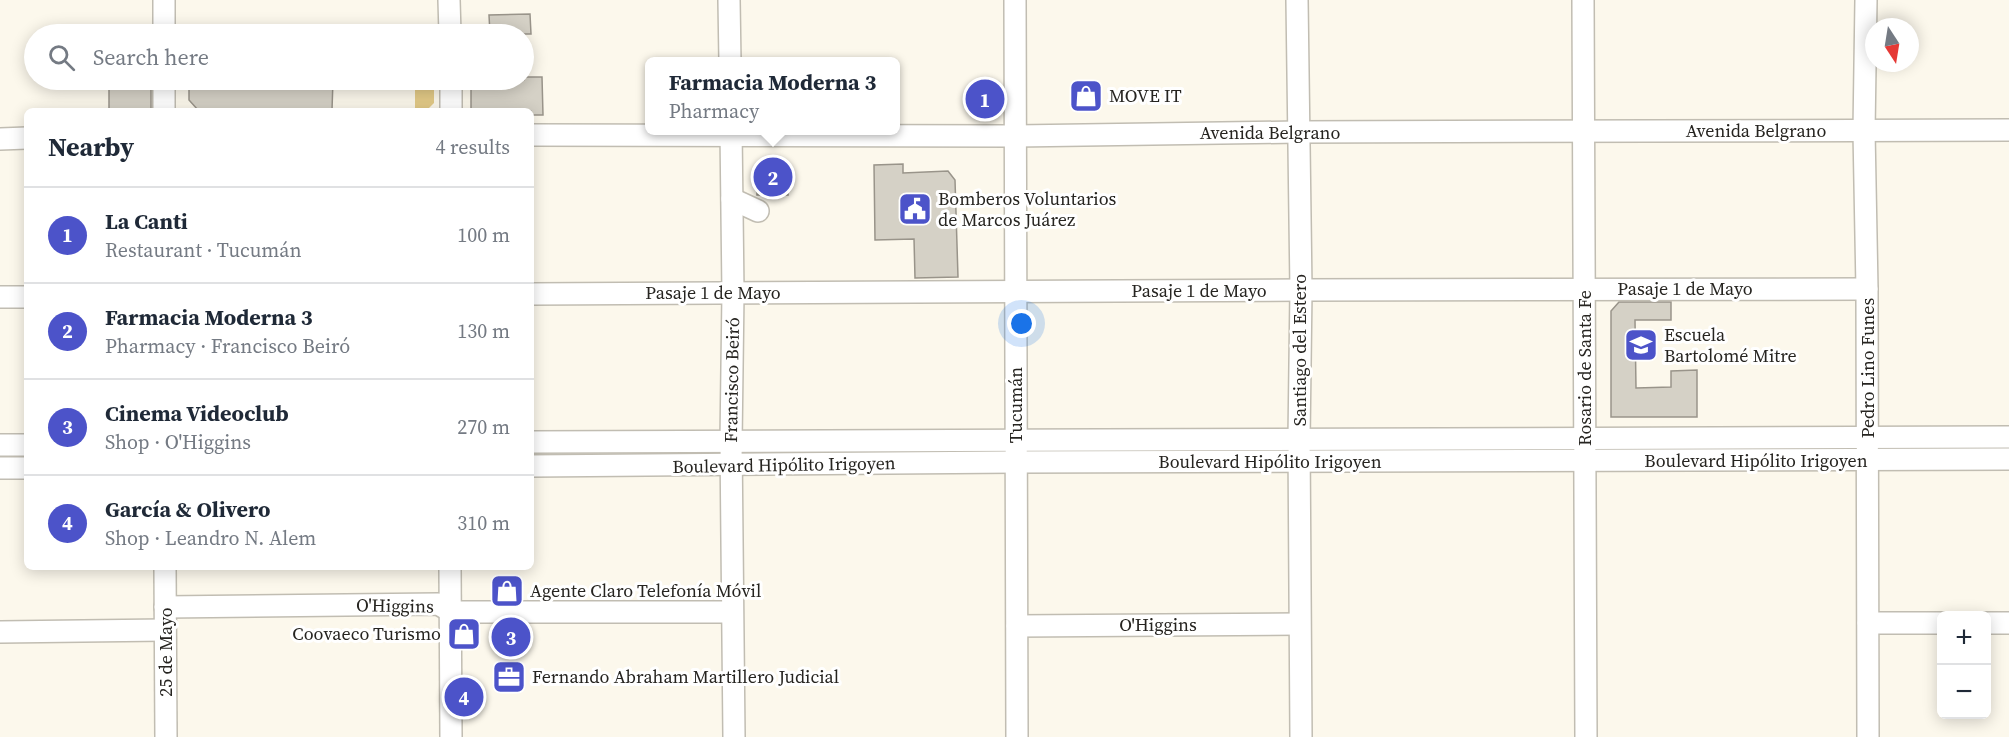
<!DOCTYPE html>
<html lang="en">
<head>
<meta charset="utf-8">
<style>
  :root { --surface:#fff; --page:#f2f2f3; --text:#1f2937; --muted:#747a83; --line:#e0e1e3; --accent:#4c53c9 }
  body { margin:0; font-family:"Source Serif 4",serif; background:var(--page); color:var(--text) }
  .controls { position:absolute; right:18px; bottom:18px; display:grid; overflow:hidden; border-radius:9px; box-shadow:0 3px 15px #0003 }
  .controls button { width:54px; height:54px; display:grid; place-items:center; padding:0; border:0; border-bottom:2px solid var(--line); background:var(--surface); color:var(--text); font:30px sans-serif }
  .compass { position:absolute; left:1865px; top:18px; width:54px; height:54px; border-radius:50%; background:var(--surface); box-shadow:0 3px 15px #0003; rotate:168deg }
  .you { position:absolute; left:1022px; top:324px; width:21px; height:21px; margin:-15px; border:4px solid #fff; border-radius:50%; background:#1a73e8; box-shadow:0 0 0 9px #1a73e833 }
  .badge { display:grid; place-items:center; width:39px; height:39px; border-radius:50%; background:var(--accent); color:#fff; font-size:20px; font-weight:700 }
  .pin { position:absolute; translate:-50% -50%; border:3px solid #fff; box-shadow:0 2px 6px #0006 }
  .popup { position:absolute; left:645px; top:57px; width:255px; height:78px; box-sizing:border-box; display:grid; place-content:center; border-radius:9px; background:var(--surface); filter:drop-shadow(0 2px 4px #0005); font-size:20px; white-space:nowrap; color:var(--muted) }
  .popup b { font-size:22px; color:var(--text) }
  .popup::after { content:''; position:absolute; left:50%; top:100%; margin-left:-12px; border:12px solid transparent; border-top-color:var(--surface) }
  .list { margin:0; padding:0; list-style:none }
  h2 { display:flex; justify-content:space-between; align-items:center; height:78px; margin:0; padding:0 24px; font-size:26px }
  h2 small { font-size:20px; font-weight:400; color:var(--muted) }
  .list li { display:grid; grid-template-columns:39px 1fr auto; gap:18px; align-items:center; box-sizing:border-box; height:96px; padding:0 24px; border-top:2px solid var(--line) }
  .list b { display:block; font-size:22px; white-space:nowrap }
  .list p { margin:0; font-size:20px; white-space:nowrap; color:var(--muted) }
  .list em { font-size:20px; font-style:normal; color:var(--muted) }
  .icon { flex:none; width:33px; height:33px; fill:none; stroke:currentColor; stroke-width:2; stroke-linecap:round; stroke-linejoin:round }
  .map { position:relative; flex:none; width:2009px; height:737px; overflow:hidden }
  .search { position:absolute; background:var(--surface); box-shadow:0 3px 15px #0003; left:24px; top:24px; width:510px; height:66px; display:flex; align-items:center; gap:15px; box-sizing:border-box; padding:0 21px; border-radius:33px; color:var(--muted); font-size:22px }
  .panel { position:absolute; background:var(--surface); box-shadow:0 3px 15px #0003; left:24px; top:108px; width:510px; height:462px; border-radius:9px }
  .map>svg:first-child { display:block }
  .green { fill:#e3ca87 }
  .building { fill:#d5d1c6; stroke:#99948a; stroke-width:1.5 }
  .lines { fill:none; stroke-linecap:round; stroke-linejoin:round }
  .minor-casing { stroke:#c1bdb2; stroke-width:24 }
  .minor { stroke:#fff; stroke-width:21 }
  .labels { text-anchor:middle; stroke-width:6; stroke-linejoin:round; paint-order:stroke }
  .poi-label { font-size:18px; fill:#262420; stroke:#fff; text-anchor:start }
  .street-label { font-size:18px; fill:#262420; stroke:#fff }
</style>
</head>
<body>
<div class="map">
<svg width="2009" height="737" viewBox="0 0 2009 737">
  <rect width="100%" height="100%" fill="#fcf8ec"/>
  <path class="green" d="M415 84H434V103L426 111H415Z"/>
  <g class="building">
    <path d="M530 14 531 34H490L489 15Z"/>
    <path d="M524 77H542L543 115H531V111H471V80H524Z"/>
    <path d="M109 80H151V109L149 111H109Z"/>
    <path d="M189 80H333L332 110H198L189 100Z"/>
    <path d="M775 164H788V195H757V169H775Z"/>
    <path d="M903 164V173L948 171 955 180 958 277 915 278 914 239 875 240 874 165Z"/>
    <path d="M1619 302H1671V320H1635L1636 388 1671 387V371L1697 370V417H1611V311Z"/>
  </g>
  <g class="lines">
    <defs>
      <g id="minor">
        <path d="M164 0V34"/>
        <path d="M449 0 450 34"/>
        <path d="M729 0 730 62"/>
        <path d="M1015 0 1017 737"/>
        <path d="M1297 0 1301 290 1299 439 1301 737"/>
        <path d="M1583 0 1586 737"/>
        <path d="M1866 0 1864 131 1867 289 1868 737"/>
        <path d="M164 80V111"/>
        <path d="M451 80V111"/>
        <path d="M731 130 733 293 731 442 734 737"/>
        <path d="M531 135 1015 136 1298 132 2009 130"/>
        <path d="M0 139 27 138"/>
        <path d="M732 199 758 211"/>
        <path d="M531 294 1301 290 1867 289"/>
        <path d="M0 297H27"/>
        <path d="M531 442 2009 437"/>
        <path d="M0 445H27"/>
        <path d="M531 466 1016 462 2009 459"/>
        <path d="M0 468H27"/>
        <path d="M165 567 166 737"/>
        <path d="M450 567 451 737"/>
        <path d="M165 607 438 604 452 612H732"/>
        <path d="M1868 623H1942"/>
        <path d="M1986 623H2009"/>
        <path d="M1017 626 1299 624"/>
        <path d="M0 632 165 630"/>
      </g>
    </defs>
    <use href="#minor" class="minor-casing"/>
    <use href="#minor" class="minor"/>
  </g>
  <defs>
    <symbol id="shop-square" viewBox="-11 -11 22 22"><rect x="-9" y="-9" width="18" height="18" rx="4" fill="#4c53c9" stroke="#fff"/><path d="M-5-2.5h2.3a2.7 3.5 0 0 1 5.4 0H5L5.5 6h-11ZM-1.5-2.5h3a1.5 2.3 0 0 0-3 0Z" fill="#fff"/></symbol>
    <symbol id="civic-square" viewBox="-11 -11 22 22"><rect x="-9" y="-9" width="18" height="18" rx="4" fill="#4c53c9" stroke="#fff"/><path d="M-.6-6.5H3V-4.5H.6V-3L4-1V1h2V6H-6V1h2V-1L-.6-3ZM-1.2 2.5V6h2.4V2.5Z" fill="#fff"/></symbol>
    <symbol id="school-square" viewBox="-11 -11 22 22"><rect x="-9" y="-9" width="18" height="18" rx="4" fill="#4c53c9" stroke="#fff"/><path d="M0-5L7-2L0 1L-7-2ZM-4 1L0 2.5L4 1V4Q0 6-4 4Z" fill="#fff"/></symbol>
    <symbol id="office-square" viewBox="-11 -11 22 22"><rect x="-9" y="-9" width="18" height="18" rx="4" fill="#4c53c9" stroke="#fff"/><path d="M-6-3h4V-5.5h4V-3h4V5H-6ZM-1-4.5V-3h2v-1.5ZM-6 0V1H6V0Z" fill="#fff"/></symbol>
  </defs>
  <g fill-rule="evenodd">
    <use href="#shop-square" x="1067" y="77" width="38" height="38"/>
    <use href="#civic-square" x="896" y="190" width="38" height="38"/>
    <use href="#school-square" x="1622" y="326" width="38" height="38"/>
    <use href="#shop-square" x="488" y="572" width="38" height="38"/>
    <use href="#shop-square" x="445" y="615" width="38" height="38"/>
    <use href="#office-square" x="490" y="658" width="38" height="38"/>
  </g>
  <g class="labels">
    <g class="poi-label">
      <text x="1109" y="102">MOVE IT</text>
      <text x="938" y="205">Bomberos Voluntarios<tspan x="938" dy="21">de Marcos Juárez</tspan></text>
      <text x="1664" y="341">Escuela<tspan x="1664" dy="21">Bartolomé Mitre</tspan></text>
      <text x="530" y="597">Agente Claro Telefonía Móvil</text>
      <text x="441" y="640" text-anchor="end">Coovaeco Turismo</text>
      <text x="532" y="683">Fernando Abraham Martillero Judicial</text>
    </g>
    <g class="street-label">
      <text x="1756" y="137">Avenida Belgrano</text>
      <text x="1270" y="139">Avenida Belgrano</text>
      <text x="1685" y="295">Pasaje 1 de Mayo</text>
      <text x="1199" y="297">Pasaje 1 de Mayo</text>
      <text x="713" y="299">Pasaje 1 de Mayo</text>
      <text transform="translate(1300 350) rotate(-90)" y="6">Santiago del Estero</text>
      <text transform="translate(1585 368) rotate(-90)" y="6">Rosario de Santa Fe</text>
      <text transform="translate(1868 368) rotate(-90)" y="6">Pedro Lino Funes</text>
      <text transform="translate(732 380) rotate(-89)" y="6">Francisco Beiró</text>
      <text transform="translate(1016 405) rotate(-90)" y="6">Tucumán</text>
      <text x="1756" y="467">Boulevard Hipólito Irigoyen</text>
      <text x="1270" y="468">Boulevard Hipólito Irigoyen</text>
      <text transform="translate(784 465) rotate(-1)" y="6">Boulevard Hipólito Irigoyen</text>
      <text transform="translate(395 606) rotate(1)" y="6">O'Higgins</text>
      <text x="1158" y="631">O'Higgins</text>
      <text transform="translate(166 652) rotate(-90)" y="6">25 de Mayo</text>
    </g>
  </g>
</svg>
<div class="controls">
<button>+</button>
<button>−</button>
</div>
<svg class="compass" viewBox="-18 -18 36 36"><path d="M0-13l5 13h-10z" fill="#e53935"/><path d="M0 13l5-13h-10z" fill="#747a83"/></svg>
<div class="you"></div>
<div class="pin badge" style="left:985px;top:99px">1</div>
<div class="pin badge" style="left:773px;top:177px">2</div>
<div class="popup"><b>Farmacia Moderna 3</b>Pharmacy</div>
<div class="pin badge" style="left:511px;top:637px">3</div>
<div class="pin badge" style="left:464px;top:697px">4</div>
<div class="search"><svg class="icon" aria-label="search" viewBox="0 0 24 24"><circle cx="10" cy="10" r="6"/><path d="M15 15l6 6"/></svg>Search here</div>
<section class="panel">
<h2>Nearby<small>4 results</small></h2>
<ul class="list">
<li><span class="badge">1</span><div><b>La Canti</b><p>Restaurant · Tucumán</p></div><em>100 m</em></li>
<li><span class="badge">2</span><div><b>Farmacia Moderna 3</b><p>Pharmacy · Francisco Beiró</p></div><em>130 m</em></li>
<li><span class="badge">3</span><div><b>Cinema Videoclub</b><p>Shop · O'Higgins</p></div><em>270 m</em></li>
<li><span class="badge">4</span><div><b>García &amp; Olivero</b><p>Shop · Leandro N. Alem</p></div><em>310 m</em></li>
</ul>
</section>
</div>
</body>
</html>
